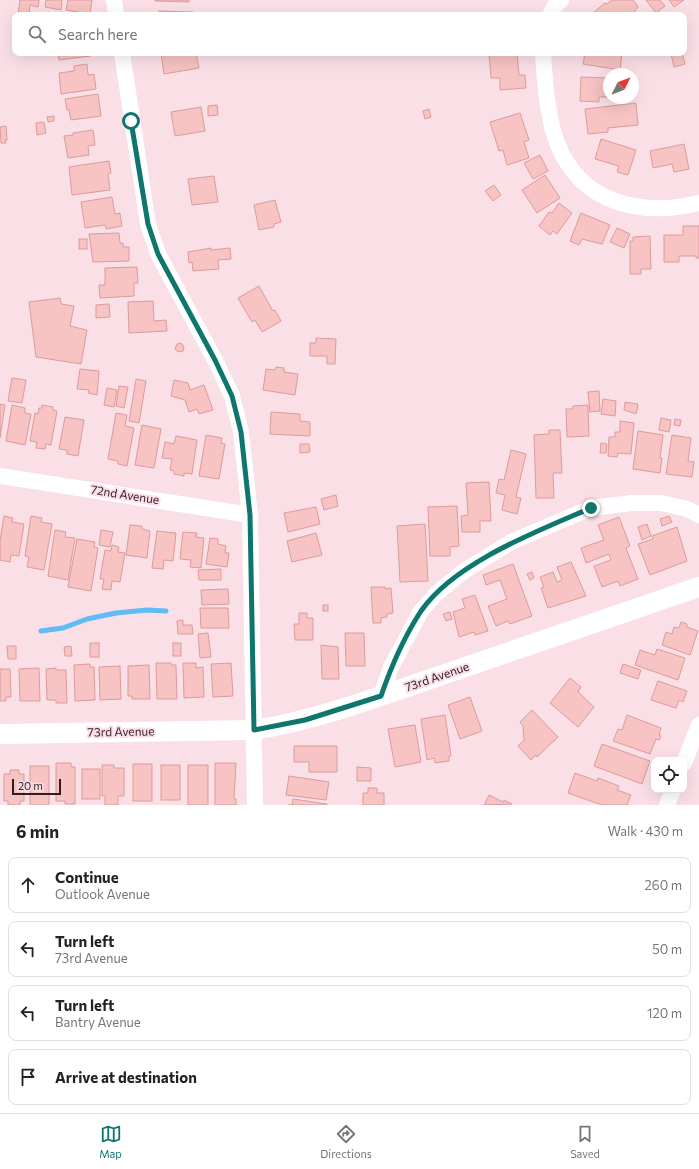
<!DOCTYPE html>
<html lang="en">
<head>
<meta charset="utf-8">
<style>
  :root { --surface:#fff; --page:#f2f2f2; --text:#222; --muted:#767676; --line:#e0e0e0; --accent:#0f766e }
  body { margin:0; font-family:Commissioner,sans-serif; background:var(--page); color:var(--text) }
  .controls { position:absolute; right:12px; bottom:12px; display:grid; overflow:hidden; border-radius:8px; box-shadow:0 4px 16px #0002 }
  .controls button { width:36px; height:36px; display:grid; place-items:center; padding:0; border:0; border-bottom:1px solid var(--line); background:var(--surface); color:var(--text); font:20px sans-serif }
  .compass { position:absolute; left:603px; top:68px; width:36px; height:36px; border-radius:50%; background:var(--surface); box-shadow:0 4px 16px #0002; rotate:48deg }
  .scale { position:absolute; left:12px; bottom:10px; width:49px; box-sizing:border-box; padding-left:4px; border:2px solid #341c24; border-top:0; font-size:11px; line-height:14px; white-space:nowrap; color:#341c24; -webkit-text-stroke:3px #fadfe7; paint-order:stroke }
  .stop { position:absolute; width:12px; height:12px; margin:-9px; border:3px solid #0f766e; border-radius:50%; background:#fff }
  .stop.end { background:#0f766e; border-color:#fff; box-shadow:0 1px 4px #0008 }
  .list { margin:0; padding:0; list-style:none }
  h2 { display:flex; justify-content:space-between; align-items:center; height:52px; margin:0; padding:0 16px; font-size:17px }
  h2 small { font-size:13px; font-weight:400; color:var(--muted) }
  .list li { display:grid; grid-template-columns:26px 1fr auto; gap:12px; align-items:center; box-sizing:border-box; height:56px; margin:0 8px 8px; padding:0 8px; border:1px solid var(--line); border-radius:8px }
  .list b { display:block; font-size:15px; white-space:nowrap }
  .list p { margin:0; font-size:13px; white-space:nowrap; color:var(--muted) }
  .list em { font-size:13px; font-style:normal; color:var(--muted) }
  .icon { flex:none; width:22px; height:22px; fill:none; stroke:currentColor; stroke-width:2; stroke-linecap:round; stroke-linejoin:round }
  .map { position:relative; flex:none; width:699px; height:805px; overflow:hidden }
  .search { position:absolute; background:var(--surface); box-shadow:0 4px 16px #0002; left:12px; right:12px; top:12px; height:44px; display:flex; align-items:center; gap:10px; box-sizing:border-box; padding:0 14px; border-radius:8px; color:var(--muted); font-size:15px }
  .sheet { height:308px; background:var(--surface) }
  nav { display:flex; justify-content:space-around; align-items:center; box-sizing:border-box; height:56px; border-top:1px solid var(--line); background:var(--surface); font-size:11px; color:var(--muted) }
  nav a { display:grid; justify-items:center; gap:2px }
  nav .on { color:var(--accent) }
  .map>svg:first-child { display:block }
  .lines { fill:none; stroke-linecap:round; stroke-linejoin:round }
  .stream { stroke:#61bbf4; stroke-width:5 }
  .building { fill:#f7c3c3; stroke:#dc9b9c }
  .minor { stroke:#fff; stroke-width:16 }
  .major { stroke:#fff; stroke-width:20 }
  .route { stroke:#0f766e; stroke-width:5 }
  .labels { text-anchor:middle; stroke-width:4; stroke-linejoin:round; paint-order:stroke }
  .street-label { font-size:12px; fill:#341c24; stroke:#fadfe7 }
</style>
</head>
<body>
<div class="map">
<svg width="699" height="805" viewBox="0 0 699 805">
  <rect width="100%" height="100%" fill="#fadfe7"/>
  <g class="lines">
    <path class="stream" d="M41 631 63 628 87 619 116 613 147 610 166 611"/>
  </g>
  <g class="building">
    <path d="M20 0H39L38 7 30 5 29 15 18 14Z"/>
    <path d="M46 0H62L61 10 45 7Z"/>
    <path d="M68 0H92L90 14 66 10Z"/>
    <path d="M155 0H189V2L155 1Z"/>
    <path d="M612 0H633L638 7 631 15H618L616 12 613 15H594L593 13 605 3 607 4Z"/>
    <path d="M646 0H660L665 6 656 13Z"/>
    <path d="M669 0H684L674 7Z"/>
    <path d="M159 11 193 12V15H159Z"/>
    <path d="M58 53H91V56L59 60Z"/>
    <path d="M161 53H196L199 68 164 74Z"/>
    <path d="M489 53H517L519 75H525L526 88 500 90V78H491Z"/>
    <path d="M585 53H622L620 70 583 64Z"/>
    <path d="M682 53 685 64 674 67 671 54Z"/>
    <path d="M87 64 88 75 94 74 96 89 61 94 59 73 74 71V66Z"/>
    <path d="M581 77 609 78V97H599V102L580 101Z"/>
    <path d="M98 94 101 116 71 120 69 110H67L65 99Z"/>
    <path d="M636 103 638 125 608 128V132L588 134 585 109Z"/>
    <path d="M217 105 218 115 208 116V106Z"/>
    <path d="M201 107 205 131 175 136 171 112Z"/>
    <path d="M429 109 431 117 425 119 423 111Z"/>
    <path d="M520 113 529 140 524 142 529 158 507 165 503 150 499 151 490 122Z"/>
    <path d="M54 116V121L48 122 47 117Z"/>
    <path d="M44 122 46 133 37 135 36 123Z"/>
    <path d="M6 126 7 140H5L6 143H1L0 127Z"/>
    <path d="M93 130 95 145 88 146 89 155 68 158 64 136 73 135V133Z"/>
    <path d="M601 139 636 150 628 175 617 172 619 166 595 159Z"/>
    <path d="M684 144 689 169 674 172 672 164 653 168 650 151Z"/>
    <path d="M540 155 548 171 533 179 524 163Z"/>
    <path d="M109 161 111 173 108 174 110 190 72 195 69 167Z"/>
    <path d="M545 175 560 198 537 213 522 190Z"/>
    <path d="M214 176 218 202 192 205 188 179Z"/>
    <path d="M494 185 501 195 493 201 485 191Z"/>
    <path d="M112 197 115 214 120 213 122 226 106 229 105 225 85 228 81 202Z"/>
    <path d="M275 200 281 222 274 224V227L259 230 254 205Z"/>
    <path d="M559 203 572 213 557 234 553 231 550 235 539 226 549 212 552 213Z"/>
    <path d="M581 213 610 225 602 244 582 239 579 245 570 241Z"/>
    <path d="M683 226H699V258H696V256H679V262H664V235H683Z"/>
    <path d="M617 228 630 234 624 248 610 242Z"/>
    <path d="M119 233 120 243H123V247H129V261L93 262 89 234Z"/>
    <path d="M650 236 651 269H641V274H630V241H633V237Z"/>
    <rect x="79" y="239" width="8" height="10"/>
    <path d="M211 248V250L230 248 231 259 218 260 219 269 193 271 192 262 189 263 188 252Z"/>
    <path d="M137 267 138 283H134V296L100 298 99 285H105V268Z"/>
    <path d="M259 286 273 311 275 310 281 321 262 332 255 320 252 322 238 298Z"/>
    <path d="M60 298 61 304 74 306 70 326 87 330 81 364 36 357 29 302Z"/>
    <path d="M153 301 154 321 166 320 167 331 129 333 128 302Z"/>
    <path d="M109 304 110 317 96 318V305Z"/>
    <path d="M316 338 336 339 335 364H327V356H310V343H316Z"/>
    <path d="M181 343 184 347 183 351 178 352 175 349 177 344Z"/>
    <path d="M276 367 284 368V372L298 374 295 395 263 390 266 369 275 370Z"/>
    <path d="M80 369 99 371 97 395 88 393 89 390 77 389Z"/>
    <path d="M12 378 26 380 22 403 8 401Z"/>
    <path d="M136 379 146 381 139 423 129 421Z"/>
    <path d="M174 380 188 383 190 390 204 385 213 410 199 414 197 409 189 412 185 400 171 396Z"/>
    <path d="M119 386 128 387 124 408 116 406Z"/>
    <path d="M107 388 117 390 114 407 104 405Z"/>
    <path d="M599 391 600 411 590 412 588 392Z"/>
    <path d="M603 399 616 401 615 416 601 414Z"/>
    <path d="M625 402 638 404 636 414 624 410Z"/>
    <path d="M0 404 5 405 0 438Z"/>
    <path d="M12 405 25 408V413L31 414 25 445 6 441Z"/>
    <path d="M42 405 53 407V410L57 411 51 445 46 444 45 449 36 448 37 442 30 441 35 413 38 414 39 408H42Z"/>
    <path d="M588 405 589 436 567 437 566 409H573V406Z"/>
    <path d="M271 412 300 414V421L310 422V436L270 434Z"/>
    <path d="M116 413 127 415 125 426 134 428 127 466 118 464V461L108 459Z"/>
    <path d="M65 417 84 420 78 456 67 454V450L59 449Z"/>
    <path d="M661 418 671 420 669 432 659 430Z"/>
    <path d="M675 419 681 420 680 426 674 425Z"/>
    <path d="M620 421 634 423 631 454 618 453 617 457 608 456 609 437H615V432H620Z"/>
    <path d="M142 425 161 429 154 468 135 465Z"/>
    <path d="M549 430H560L562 473H553L554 498H536L534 435 549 434Z"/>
    <path d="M638 431 663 435 660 458H662L660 473 633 469Z"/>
    <path d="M206 435 222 438 221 443 225 444 219 479 199 476Z"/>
    <path d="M672 435 691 438 688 461 694 462 692 477 666 474Z"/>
    <path d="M176 436 197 440 192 474 184 473V476L174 474V471L170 470 172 459 162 458 165 442 174 444Z"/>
    <path d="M601 443 607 444 606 453H600Z"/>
    <path d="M300 444H309L310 452 300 453Z"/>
    <path d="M511 450 526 454 516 497 521 498 517 514 502 510 505 495 496 493 499 479 504 480Z"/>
    <path d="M489 482 491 521H480V532H462L461 516 468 515 466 483Z"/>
    <path d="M336 495 338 506 324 510 321 499Z"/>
    <path d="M457 506 459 546 450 547V556H430L428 507Z"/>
    <path d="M316 507 320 524 288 532 284 513Z"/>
    <path d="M4 516 13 518 12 522 24 524 19 556 11 555 10 562 0 560V541Z"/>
    <path d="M31 516 42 518 41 522 52 524 44 570 27 567 29 557 25 556Z"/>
    <path d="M669 516 672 522 662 526 660 519Z"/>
    <path d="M619 517 630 546 626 548 638 579 620 586 618 581 602 587 594 566 611 560 609 554 586 563 581 548 604 540 598 525Z"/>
    <path d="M425 524 428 581 400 582 397 526Z"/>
    <path d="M647 524 651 536 642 540 638 527Z"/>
    <path d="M130 525 142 526V529L150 531 147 558 126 555Z"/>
    <path d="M677 527 687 561 650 575 638 544 653 539 652 536Z"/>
    <path d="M55 530 66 532 65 537 75 538 68 580 48 576Z"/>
    <path d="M101 530 113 532 110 547 99 545Z"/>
    <path d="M157 531 176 533 173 561 164 560 163 569 152 568Z"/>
    <path d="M183 532 197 533 196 537 204 538 201 568 190 567 191 560 180 559Z"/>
    <path d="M316 533 322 555 292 562 287 541Z"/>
    <path d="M210 538 218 539V544L226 546 225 553H229L227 567 206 564Z"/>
    <path d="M77 539 95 542 94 547 98 548 91 591 68 587Z"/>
    <path d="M112 545 119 547 118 552 125 553 120 582 112 581 111 590 102 589 104 579H100L105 550 111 551Z"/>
    <path d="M571 562 586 596 548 608 541 588 544 587 540 577 553 572 557 582 562 580 557 567Z"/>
    <path d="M513 564 532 616 510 624 508 621 496 626 488 606 507 599 500 580 486 585 483 575Z"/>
    <path d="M221 569V580H199L198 570Z"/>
    <path d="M532 572 534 578 530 580 527 574Z"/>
    <path d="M371 587H385V589L391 588 393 613 387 614V617L381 618V623H373Z"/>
    <path d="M228 589 229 604 202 605 201 590Z"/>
    <path d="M475 595 488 631 475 635 474 632 459 637 453 612 465 608 462 599Z"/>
    <rect x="323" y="605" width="5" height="6"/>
    <path d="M200 608H228L229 628H201Z"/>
    <path d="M450 612 452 619 446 621 443 614Z"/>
    <path d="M299 613H307V618H313V640H295L294 624H299Z"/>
    <path d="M183 620V625H192L193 634H178L177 621Z"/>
    <path d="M681 622 687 624V627L698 631 690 655 662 645 666 632 672 634 674 627 679 628Z"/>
    <path d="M208 633 211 657 200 658 198 634Z"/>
    <path d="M345 633H364L365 666H346Z"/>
    <rect x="90" y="643" width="9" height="14"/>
    <rect x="173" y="643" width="8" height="13"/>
    <path d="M321 645 338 647 339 679H322Z"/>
    <path d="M7 646H16V659H8Z"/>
    <path d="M71 646 72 656H65L64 647Z"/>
    <path d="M657 649 685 658 678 680 635 665 640 650 655 655Z"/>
    <path d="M156 663H171V665H176L177 699H157Z"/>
    <path d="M183 663H196V668L203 667 204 697 184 698Z"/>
    <path d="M231 663 233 696 213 697 211 664Z"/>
    <path d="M90 664V667H94L95 700 75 701 74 665Z"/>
    <path d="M623 664 641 670 638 679 620 673Z"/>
    <path d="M149 665 150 699H132V696H128V666Z"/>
    <path d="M120 666 121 699 100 700 99 667Z"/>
    <path d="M39 668 40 701H20L19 669Z"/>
    <path d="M56 668V670H66L67 703H56V700H47L46 669Z"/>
    <path d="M0 669H10L11 697H6V701H0Z"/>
    <path d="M570 678 581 687 578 692 594 707 578 727 550 703Z"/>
    <path d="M658 681 687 691 683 702 679 700 676 708 651 700Z"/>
    <path d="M470 697 482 731 460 739 448 705Z"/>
    <path d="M532 710 558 737 537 757 536 755 531 760 518 746 524 740 523 726 520 722Z"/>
    <path d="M445 715 451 756H449V761L435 763 434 758 427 760 421 719Z"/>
    <path d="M627 715 661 728 659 735 661 736 659 740 656 739 650 754 613 741 618 729 622 730Z"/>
    <path d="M415 725 421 762 395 767 388 729Z"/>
    <path d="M602 744 650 761 642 784 594 766Z"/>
    <path d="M294 746H337V772H309V762H294Z"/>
    <path d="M56 763H71V767H75V804H65V801H56Z"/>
    <path d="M215 763H236L234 799H236V805H215Z"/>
    <rect x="133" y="764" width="19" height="37"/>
    <path d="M102 765H114V768H124V796H118V805H105V796H102Z"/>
    <rect x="161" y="765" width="19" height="35"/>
    <rect x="188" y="765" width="20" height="40"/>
    <rect x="30" y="766" width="19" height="39"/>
    <path d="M357 767 371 768V781H357Z"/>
    <rect x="82" y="769" width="18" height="30"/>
    <path d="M10 770H19V774H24V801H20V805H8V801H4V774H10Z"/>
    <path d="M575 773 597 781 598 778 619 786 617 790 631 795 627 805H602L568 793Z"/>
    <path d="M289 776 329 782 326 800 286 795Z"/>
    <path d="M368 788H377V793H384V805H363V793H368Z"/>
    <path d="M489 795 503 802 504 800 512 804 484 805Z"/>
    <path d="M293 799 327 804V805H288H292Z"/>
  </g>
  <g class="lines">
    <g class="minor">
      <path d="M114 0 116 15"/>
      <path d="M550 15 554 7 561 0"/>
      <path d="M122 53 148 224 158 254 215 360 232 396 241 432 250 515 255 805"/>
      <path d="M543 53C545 82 547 116 557 143 581 204 641 217 699 203"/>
      <path d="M0 476 250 515"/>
      <path d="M381 696 391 667 421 611 437 593 464 571 511 542 591 508 632 503H661L687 509 699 515"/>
      <path d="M684 763 699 725"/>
      <path d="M667 805 673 790"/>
    </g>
    <path class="major" d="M0 734 254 730C318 720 380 696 442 675 528 646 613 616 699 587"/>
  </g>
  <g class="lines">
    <path class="route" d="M131 121 148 224 158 254 215 360 232 396 241 432 250 515 254 730 305 720 381 696C391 667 404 637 421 611 455 562 538 531 591 508"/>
  </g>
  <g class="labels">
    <g class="street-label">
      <text transform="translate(125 495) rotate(9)" y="4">72nd Avenue</text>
      <text transform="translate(437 677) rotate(-19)" y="4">73rd Avenue</text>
      <text transform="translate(121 732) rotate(-1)" y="4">73rd Avenue</text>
    </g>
  </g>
</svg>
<div class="controls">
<button><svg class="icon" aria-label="locate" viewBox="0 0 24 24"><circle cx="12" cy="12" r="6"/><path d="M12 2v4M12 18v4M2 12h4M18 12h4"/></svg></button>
</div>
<svg class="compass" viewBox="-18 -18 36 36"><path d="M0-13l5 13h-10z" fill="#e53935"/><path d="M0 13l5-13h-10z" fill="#767676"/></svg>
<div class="scale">20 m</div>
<div class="stop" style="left:131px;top:121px"></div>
<div class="stop end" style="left:591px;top:508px"></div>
<div class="search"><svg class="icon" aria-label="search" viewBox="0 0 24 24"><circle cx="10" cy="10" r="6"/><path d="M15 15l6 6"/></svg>Search here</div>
</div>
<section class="sheet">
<h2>6 min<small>Walk · 430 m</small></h2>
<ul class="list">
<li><svg class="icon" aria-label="ahead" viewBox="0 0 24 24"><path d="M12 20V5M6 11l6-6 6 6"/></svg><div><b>Continue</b><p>Outlook Avenue</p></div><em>260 m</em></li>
<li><svg class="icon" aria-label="left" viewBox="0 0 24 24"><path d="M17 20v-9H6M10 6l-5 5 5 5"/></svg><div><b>Turn left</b><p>73rd Avenue</p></div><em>50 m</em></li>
<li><svg class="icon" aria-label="left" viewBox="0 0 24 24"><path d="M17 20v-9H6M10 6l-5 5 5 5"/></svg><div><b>Turn left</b><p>Bantry Avenue</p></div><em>120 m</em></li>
<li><svg class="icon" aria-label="arrive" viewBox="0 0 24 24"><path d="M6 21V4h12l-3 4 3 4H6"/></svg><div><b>Arrive at destination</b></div></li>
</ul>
</section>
<nav>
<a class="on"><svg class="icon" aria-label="map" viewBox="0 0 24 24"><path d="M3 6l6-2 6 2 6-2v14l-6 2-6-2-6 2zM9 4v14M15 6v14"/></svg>Map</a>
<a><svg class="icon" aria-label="directions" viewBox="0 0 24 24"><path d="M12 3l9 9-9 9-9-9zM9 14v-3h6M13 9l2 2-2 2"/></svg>Directions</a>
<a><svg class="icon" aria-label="saved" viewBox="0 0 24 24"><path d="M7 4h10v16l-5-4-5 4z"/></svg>Saved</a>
</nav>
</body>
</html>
